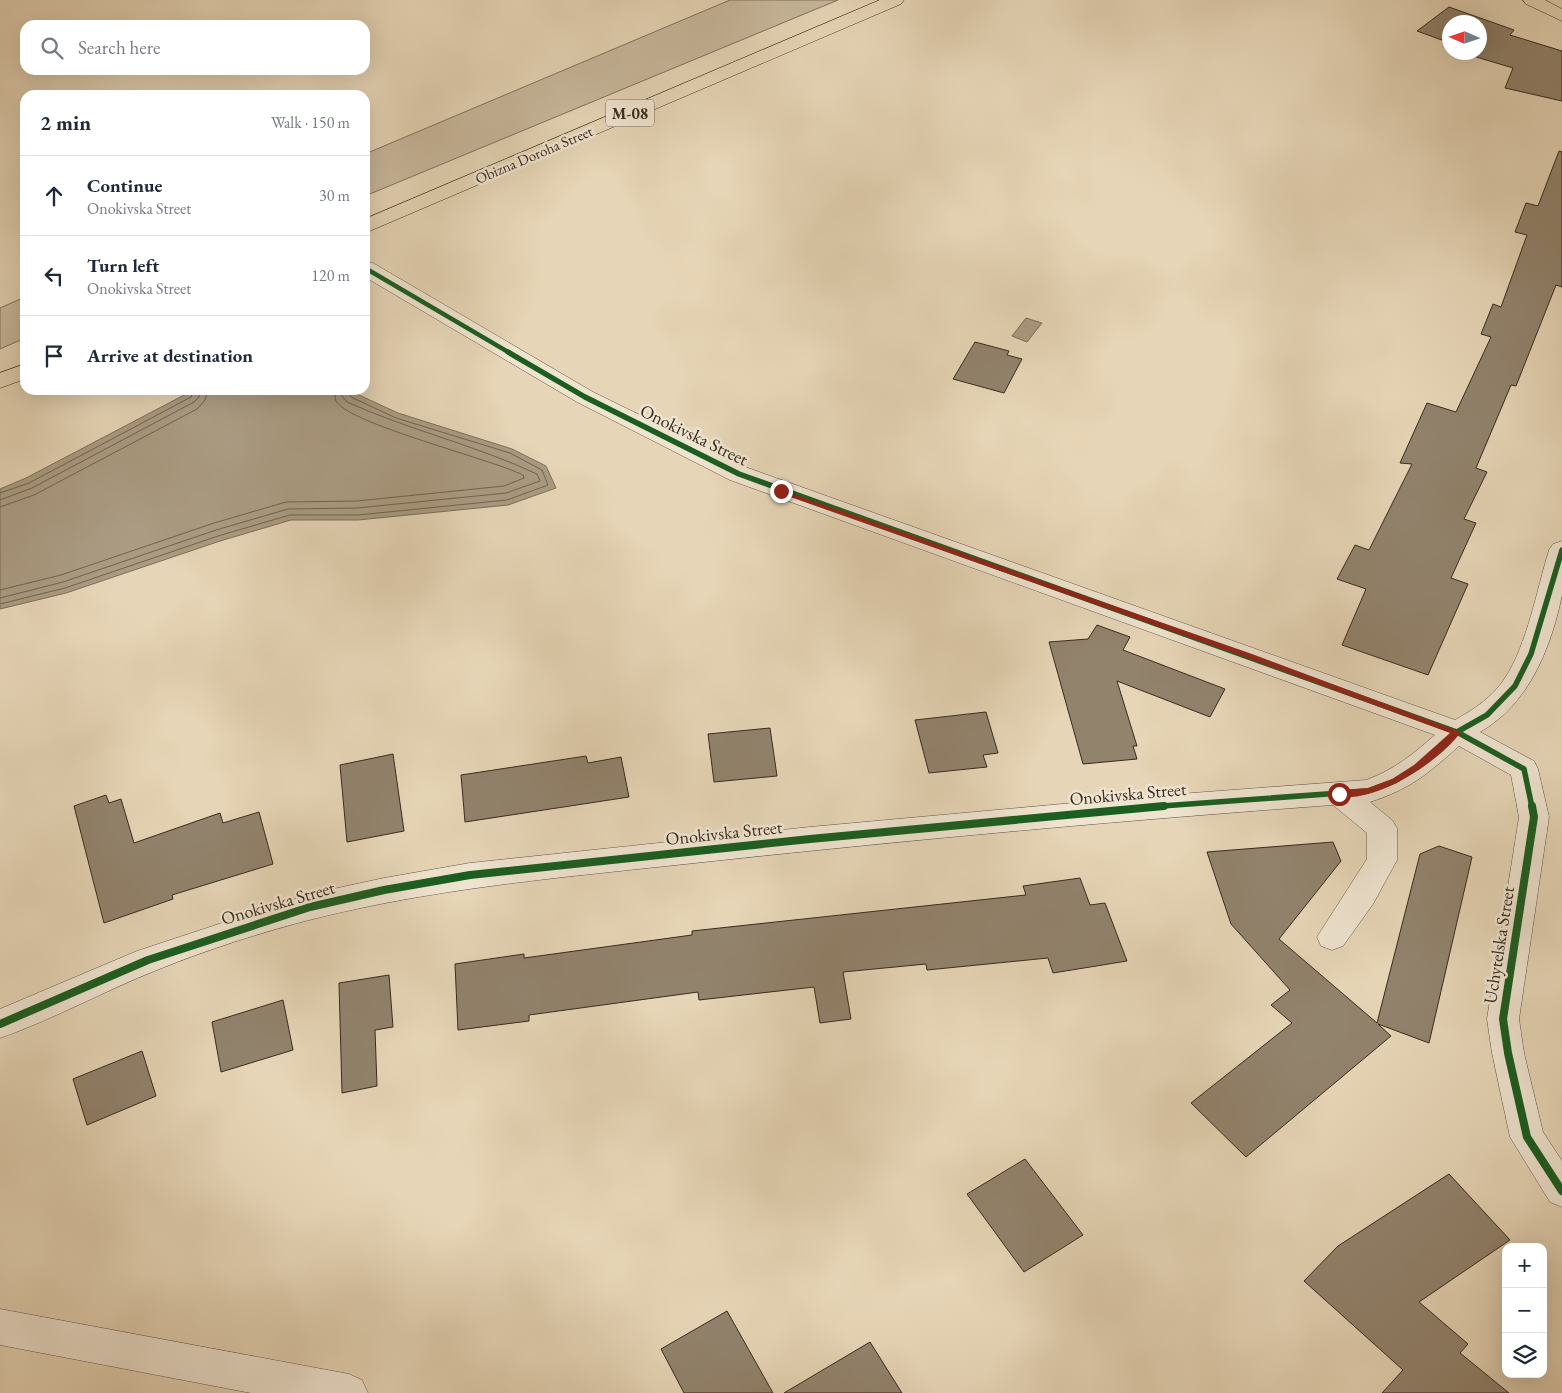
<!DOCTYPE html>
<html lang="en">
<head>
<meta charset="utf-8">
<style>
  :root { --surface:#fff; --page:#f6f6f7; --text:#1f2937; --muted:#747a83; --line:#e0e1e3 }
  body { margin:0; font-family:"EB Garamond",serif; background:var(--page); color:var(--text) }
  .controls { position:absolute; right:15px; bottom:15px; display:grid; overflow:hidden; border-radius:10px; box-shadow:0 5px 20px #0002 }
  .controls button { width:45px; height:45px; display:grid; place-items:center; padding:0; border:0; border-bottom:1px solid var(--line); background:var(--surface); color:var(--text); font:25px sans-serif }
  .compass { position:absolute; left:1442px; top:15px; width:45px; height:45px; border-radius:50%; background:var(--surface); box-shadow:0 5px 20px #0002; rotate:273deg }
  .stop { position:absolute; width:15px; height:15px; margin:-11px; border:4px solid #8f2418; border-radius:50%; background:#fff }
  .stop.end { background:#8f2418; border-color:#fff; box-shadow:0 1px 5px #0008 }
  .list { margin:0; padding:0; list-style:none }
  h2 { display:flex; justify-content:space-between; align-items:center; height:65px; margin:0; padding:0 20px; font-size:21px }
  h2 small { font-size:16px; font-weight:400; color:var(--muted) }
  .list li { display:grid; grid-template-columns:32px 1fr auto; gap:15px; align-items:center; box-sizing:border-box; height:80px; padding:0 20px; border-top:1px solid var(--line) }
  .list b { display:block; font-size:19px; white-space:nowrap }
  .list p { margin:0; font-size:16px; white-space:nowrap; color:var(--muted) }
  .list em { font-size:16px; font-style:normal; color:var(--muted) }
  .icon { flex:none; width:28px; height:28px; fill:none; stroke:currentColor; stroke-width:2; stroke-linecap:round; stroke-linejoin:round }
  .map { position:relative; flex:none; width:1562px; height:1393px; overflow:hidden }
  .search { position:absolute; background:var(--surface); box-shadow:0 5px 20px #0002; left:20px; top:20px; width:350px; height:55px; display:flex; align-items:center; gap:12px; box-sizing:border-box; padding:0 18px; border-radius:15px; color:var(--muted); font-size:19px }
  .panel { position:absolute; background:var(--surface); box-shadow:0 5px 20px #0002; left:20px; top:90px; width:350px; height:305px; border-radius:15px }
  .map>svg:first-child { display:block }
  .green { fill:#c8b89c; stroke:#80725d }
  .water { fill:#aa9b82; stroke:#7c6e5a }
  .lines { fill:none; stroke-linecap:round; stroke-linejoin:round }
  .shore { stroke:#706350; stroke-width:1 }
  .building { fill:#92836d; stroke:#372b1e }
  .minor-casing { stroke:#635644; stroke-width:1 }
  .major-casing { stroke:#372b1e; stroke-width:1 }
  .highway-casing { stroke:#372b1e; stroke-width:1 }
  .minor { fill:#efe4d0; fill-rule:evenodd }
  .major { fill:#e6d5b6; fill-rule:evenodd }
  .highway { fill:#e6d5b6; fill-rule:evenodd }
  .cycleway-far2-casing { stroke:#efe4d0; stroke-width:7 }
  .cycleway-far1-casing { stroke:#efe4d0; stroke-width:9 }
  .cycleway-casing { stroke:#efe4d0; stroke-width:11 }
  .cycleway-far2 { stroke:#1b5e20; stroke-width:4.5 }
  .cycleway-far1 { stroke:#1b5e20; stroke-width:5.5 }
  .cycleway { stroke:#1b5e20; stroke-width:8 }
  .route { fill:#8f2418 }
  .labels { text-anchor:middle; stroke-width:5; stroke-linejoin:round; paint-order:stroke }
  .far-street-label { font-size:15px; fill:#372b1e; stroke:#efe4d0 }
  .shield { fill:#efe4d0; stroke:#6e6253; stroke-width:1 }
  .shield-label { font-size:16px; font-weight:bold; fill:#372b1e }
  .street-label { font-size:18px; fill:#372b1e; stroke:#efe4d0 }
</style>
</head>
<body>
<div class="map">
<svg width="1562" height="1393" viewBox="0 0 1562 1393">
  <rect width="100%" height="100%" fill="#e6d5b6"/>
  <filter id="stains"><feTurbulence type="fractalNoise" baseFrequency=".004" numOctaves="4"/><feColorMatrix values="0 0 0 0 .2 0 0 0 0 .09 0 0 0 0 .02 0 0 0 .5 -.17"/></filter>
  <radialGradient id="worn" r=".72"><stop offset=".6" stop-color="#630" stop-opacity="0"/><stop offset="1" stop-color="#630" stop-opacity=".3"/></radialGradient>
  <g class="green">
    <path d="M730 0H838L365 196V154Z"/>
    <path d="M25 297V338L0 349V308Z"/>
  </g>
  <g class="water">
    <path d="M1026 318 1042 323 1027 342 1012 336Z"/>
    <path d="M197 390H348L398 413 512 449 546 466 556 488 508 505 358 520H291L220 541 66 593 0 609V489L26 478 188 393Z"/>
  </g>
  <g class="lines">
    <g class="shore">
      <path d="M0 493 29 483 191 397 194 390"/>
      <path d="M0 500 32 488 194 402 199 397 200 390"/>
      <path d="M0 507 34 495 197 409 205 400 208 390"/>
      <path d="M0 590 61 575 214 523 286 502 357 501 504 486 524 478 523 475C491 459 349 424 336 401 335 399 335 393 334 390"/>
      <path d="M0 598 63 582 216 530 288 509 357 508 506 493 540 481 537 474C475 445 409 430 347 402L342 396 341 390"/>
      <path d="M0 604 65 588 218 536 290 515H358L507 500 548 485 542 470 510 453 396 418 351 397 348 390"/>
    </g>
  </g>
  <g class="building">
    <path d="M1449 7 1514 30 1510 35 1562 51V101L1505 88 1513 68 1463 53 1480 52V22H1450V43L1417 31Z"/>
    <path d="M1559 151 1562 152V287L1556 285 1516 386 1511 385 1476 468 1487 472 1464 519 1476 523 1451 578 1468 584 1428 675 1342 645 1366 589 1337 579 1355 545 1369 550 1412 464 1400 463 1427 403 1456 412 1491 337 1481 334 1493 304 1501 307 1527 235 1515 232 1526 203 1538 206Z"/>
    <path d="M975 342 1009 351 1007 355 1022 359 1004 393 953 379Z"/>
    <path d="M1097 625 1130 637 1123 650 1225 689 1210 717 1117 681 1137 746H1133L1137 759 1083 764 1049 642 1088 639Z"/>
    <path d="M986 712 998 753 983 755 987 767 929 773 915 720Z"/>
    <path d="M770 728 777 776 714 782 708 734Z"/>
    <path d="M393 754 404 831 347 842 340 765Z"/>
    <path d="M586 756 588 763 621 757 629 797 465 822 461 775Z"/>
    <path d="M106 795 109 803 121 799 134 843 220 813 223 823 259 812 273 864 172 895 173 899 104 923 74 806Z"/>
    <path d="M1333 842 1341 861 1279 939 1377 1023 1420 854 1439 846 1472 857 1429 1043 1378 1024 1391 1036 1246 1157 1191 1103 1292 1023 1271 1005 1290 990 1231 924 1207 852Z"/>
    <path d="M1080 878 1090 905 1105 903 1127 961 1053 973 1048 958 927 970 926 964 843 972 851 1019 820 1023 814 987 699 1000 698 992 529 1015V1021L458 1030 455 964 524 954V958L692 935V931L1026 895 1023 886Z"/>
    <path d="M389 975 393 1027 375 1030 377 1086 342 1093 339 983Z"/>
    <path d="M283 1000 293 1050 221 1072 212 1022Z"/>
    <path d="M142 1051 156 1096 87 1125 73 1079Z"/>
    <path d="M1025 1159 1083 1235 1024 1272 967 1194Z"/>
    <path d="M1449 1174 1510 1240 1419 1302 1468 1344 1460 1353 1509 1393H1382L1403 1370 1304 1281 1338 1246Z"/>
    <path d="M727 1311 773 1393H684L661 1349Z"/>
    <path d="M870 1342 902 1393H784Z"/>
  </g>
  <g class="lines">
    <defs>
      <g id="minor">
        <path d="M365 262 373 263 593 392 748 468 1455 720C1473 710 1493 697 1505 678 1527 645 1537 589 1549 550L1553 544 1562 541C1562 558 1562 578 1562 595 1551 648 1529 704 1480 732L1534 761 1538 769 1549 817 1519 1019 1524 1053 1543 1132 1562 1161V1207L1550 1202 1510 1137 1492 1053 1487 1019 1519 817 1511 775 1459 746C1428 774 1410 789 1370 802L1392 820 1397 828V860L1373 904 1343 946 1332 950 1321 946 1317 937 1367 859V833L1333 805C1126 820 919 839 713 861 579 876 444 886 313 919 262 932 206 950 157 970 104 991 54 1019 0 1038V1009L137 951 310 894 384 878 470 863 810 827 1139 797 1366 780C1394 770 1413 754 1435 735L730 480 577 402 365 277Z"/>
        <path d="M0 1309 349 1374 362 1380 368 1393H251L0 1345Z"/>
      </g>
      <path id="major" d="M1523 0H1545L1562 9V21L1526 4Z"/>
      <g id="highway">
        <path d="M880 0H904L901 4 365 233V219Z"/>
        <path d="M25 364V379L0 388V373Z"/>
      </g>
    </defs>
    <use href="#minor" class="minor-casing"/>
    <use href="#major" class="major-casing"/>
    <use href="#highway" class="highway-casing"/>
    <use href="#minor" class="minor"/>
    <use href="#major" class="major"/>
    <use href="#highway" class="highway"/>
    <defs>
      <path id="cycleway-far2" d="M365 268 510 353"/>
      <g id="cycleway-far1">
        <path d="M508 352 585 397 739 474 1457 732 1524 769 1532 807"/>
        <path d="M1148 807 1368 791 1395 781 1417 767 1457 732 1487 715 1515 686 1531 654 1562 550"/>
      </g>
      <g id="cycleway">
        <path d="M1532 806 1534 817 1503 1019 1508 1053 1527 1137 1562 1191"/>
        <path d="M0 1024 148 960 310 907 384 890 470 875 810 839 1164 806"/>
      </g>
    </defs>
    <use href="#cycleway-far2" class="cycleway-far2-casing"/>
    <use href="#cycleway-far1" class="cycleway-far1-casing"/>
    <use href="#cycleway" class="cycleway-casing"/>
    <use href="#cycleway-far2" class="cycleway-far2"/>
    <use href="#cycleway-far1" class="cycleway-far1"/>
    <use href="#cycleway" class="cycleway"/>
  </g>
  <path class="route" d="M779 489 1252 654 1461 732C1439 762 1374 805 1336 796L1335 794 1339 790 1368 788 1392 779 1414 765 1450 733 1247 658 779 493Z"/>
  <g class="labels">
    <g class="far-street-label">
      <text transform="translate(534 155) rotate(-23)" y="5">Obizna Doroha Street</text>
    </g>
    <rect class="shield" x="606" y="99.5" width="48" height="27" rx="4"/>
    <g class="shield-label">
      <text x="630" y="119">М-08</text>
    </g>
    <g class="street-label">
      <text transform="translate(694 435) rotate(26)" y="6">Onokivska Street</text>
      <text transform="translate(1128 794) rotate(-5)" y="6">Onokivska Street</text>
      <text transform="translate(724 833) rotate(-6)" y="6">Onokivska Street</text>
      <text transform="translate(278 903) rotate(-16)" y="6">Onokivska Street</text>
      <text transform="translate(1499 945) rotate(-81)" y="6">Uchytelska Street</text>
    </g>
  </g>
  <rect width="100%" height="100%" filter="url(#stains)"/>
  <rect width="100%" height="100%" fill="url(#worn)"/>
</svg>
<div class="controls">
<button>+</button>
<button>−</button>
<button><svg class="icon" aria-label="layers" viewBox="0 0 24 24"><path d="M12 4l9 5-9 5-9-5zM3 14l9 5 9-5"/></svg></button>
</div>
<svg class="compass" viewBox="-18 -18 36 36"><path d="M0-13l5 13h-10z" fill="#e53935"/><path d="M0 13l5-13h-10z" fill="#747a83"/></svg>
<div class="stop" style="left:1339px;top:794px"></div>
<div class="stop end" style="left:781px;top:491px"></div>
<div class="search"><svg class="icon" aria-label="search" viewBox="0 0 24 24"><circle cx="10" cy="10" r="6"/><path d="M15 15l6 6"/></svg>Search here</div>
<section class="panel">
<h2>2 min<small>Walk · 150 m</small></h2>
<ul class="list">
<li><svg class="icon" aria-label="ahead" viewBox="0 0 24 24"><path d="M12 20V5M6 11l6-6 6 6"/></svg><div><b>Continue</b><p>Onokivska Street</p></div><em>30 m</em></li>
<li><svg class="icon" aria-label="left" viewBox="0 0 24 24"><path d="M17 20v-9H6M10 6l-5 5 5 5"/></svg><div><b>Turn left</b><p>Onokivska Street</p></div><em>120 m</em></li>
<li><svg class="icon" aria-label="arrive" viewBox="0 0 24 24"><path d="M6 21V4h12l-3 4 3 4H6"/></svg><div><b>Arrive at destination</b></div></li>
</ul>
</section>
</div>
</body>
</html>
